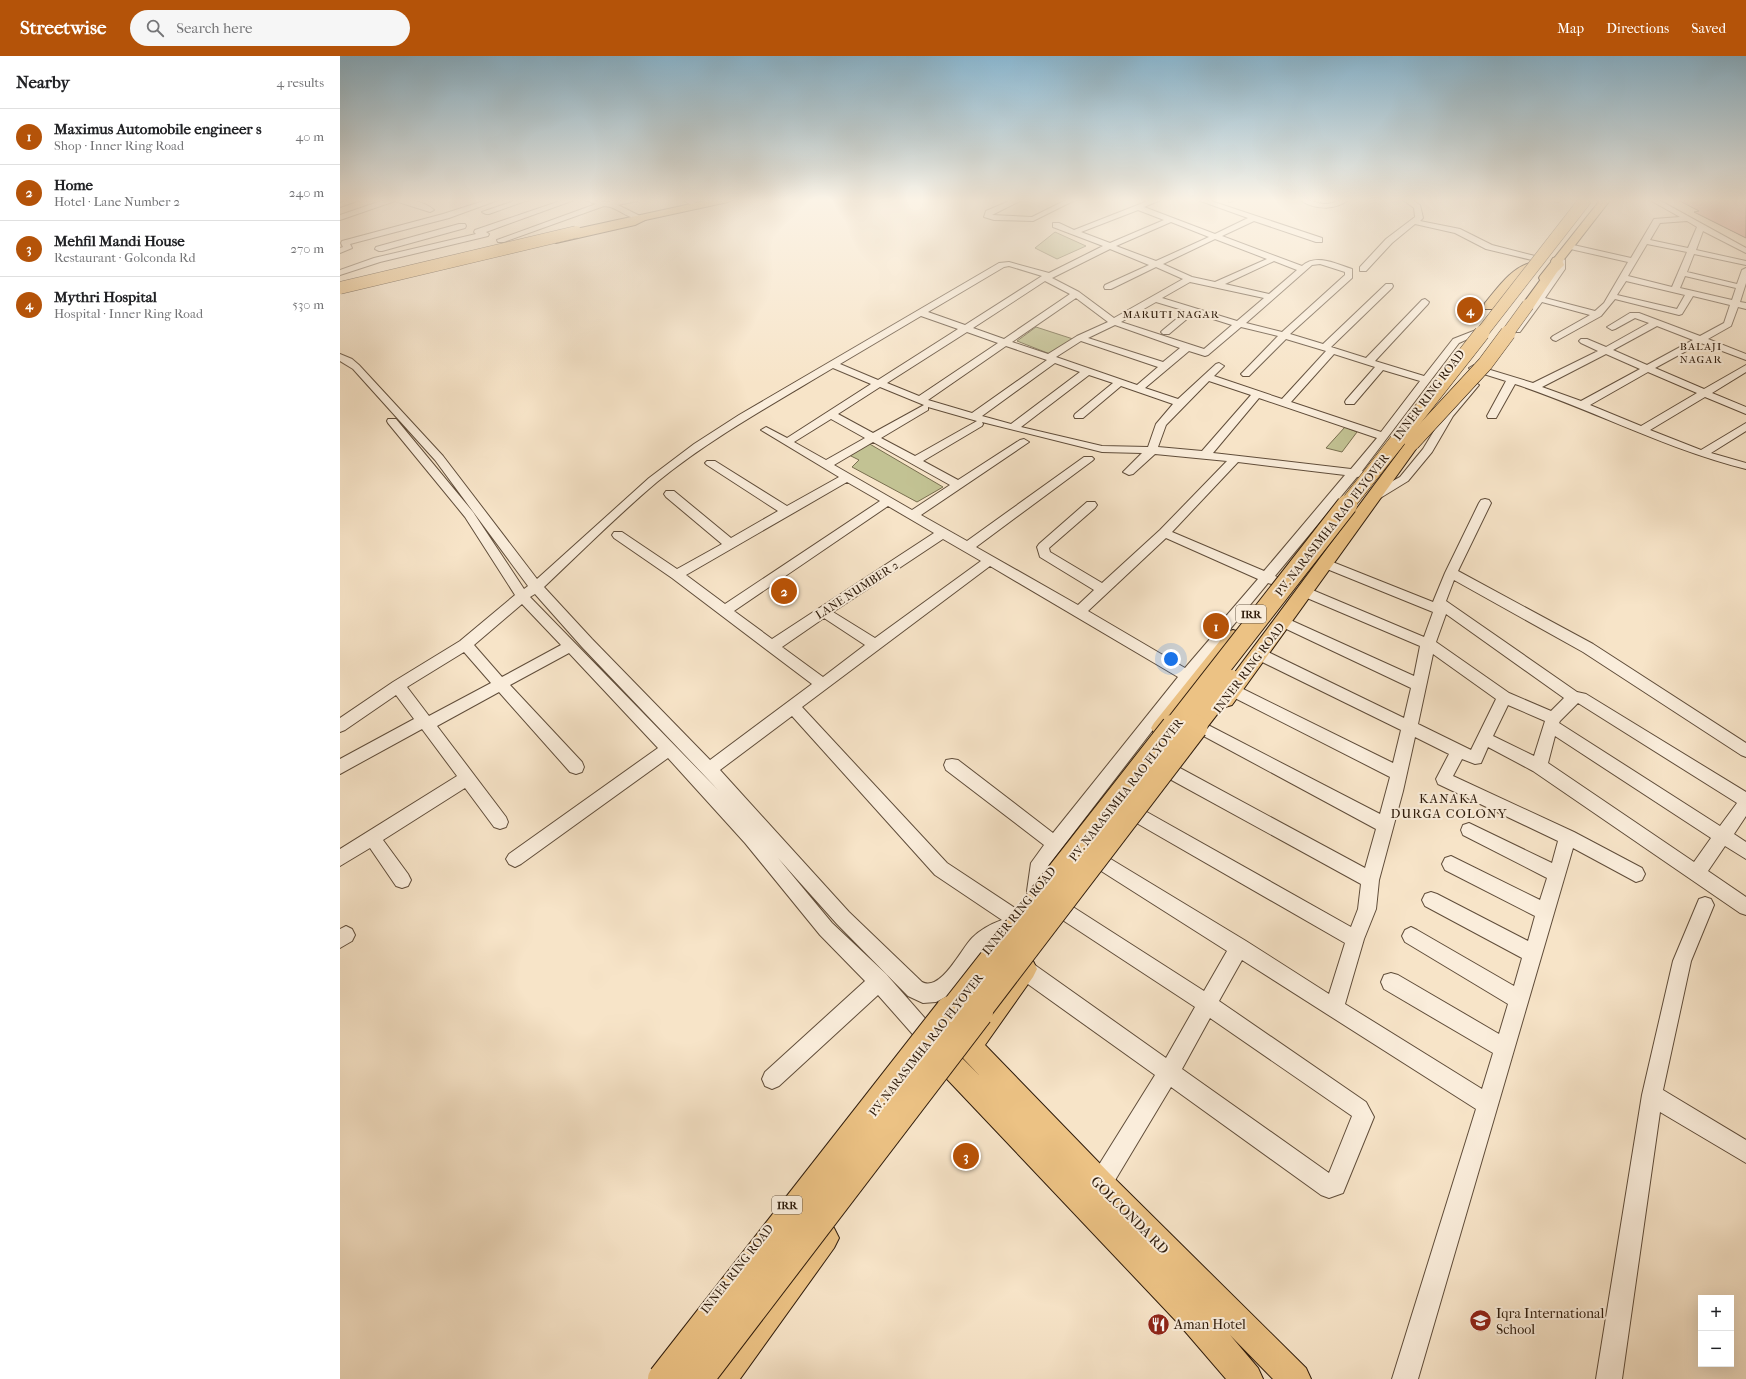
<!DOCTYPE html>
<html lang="en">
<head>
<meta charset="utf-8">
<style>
  :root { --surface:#fff; --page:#f6f6f6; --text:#202124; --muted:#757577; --line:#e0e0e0; --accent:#b45309 }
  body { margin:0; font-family:"IM FELL French Canon",serif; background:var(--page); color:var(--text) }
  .controls { position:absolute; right:12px; bottom:12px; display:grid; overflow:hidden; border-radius:0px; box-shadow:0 4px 16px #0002 }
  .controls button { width:36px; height:36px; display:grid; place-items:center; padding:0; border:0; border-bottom:1px solid var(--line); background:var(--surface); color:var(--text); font:20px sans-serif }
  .you { position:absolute; left:831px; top:603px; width:14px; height:14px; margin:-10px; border:3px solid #fff; border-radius:50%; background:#1a73e8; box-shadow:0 0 0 6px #1a73e833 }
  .badge { display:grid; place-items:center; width:26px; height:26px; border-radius:50%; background:var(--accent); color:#fff; font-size:13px; font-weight:700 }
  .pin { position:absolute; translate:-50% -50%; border:2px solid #fff; box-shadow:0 1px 4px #0006 }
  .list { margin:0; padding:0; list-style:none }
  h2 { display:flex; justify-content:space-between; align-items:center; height:52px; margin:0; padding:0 16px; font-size:17px }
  h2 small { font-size:13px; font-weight:400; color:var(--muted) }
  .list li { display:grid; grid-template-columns:26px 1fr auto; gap:12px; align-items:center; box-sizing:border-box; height:56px; padding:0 16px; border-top:1px solid var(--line) }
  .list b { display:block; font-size:15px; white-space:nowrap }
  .list p { margin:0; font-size:13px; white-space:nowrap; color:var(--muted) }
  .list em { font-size:13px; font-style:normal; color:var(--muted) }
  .icon { flex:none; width:22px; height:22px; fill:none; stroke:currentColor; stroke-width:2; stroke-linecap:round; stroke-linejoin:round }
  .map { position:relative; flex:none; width:1406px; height:1323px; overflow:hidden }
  header { display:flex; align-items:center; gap:24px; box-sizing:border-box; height:56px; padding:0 20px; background:var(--accent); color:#fff }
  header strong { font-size:19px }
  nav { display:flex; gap:22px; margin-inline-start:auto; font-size:14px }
  .search { width:280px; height:36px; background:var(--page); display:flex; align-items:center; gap:10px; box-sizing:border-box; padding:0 14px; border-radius:22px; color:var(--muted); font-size:15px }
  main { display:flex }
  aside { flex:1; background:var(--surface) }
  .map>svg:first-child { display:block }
  .green { fill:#c2c293; stroke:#786e4f }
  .building { fill:#e49890; stroke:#2e1b0b }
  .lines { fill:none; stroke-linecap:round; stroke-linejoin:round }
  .minor-casing { stroke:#604d3a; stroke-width:2 }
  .major-casing { stroke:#2e1b0b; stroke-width:2 }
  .highway-casing { stroke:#2e1b0b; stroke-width:2 }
  .minor { fill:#faeddb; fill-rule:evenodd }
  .major { fill:#ecc284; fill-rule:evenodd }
  .highway { fill:#ecc284; fill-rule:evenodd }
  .highway-bridge-far4-casing { stroke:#2e1b0b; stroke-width:13; stroke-linecap:butt }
  .highway-bridge-far3-casing { stroke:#2e1b0b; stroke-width:16; stroke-linecap:butt }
  .highway-bridge-far2-casing { stroke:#2e1b0b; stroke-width:22; stroke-linecap:butt }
  .highway-bridge-far1-casing { stroke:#2e1b0b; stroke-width:27; stroke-linecap:butt }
  .highway-bridge-casing { stroke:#2e1b0b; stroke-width:34; stroke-linecap:butt }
  .highway-bridge-far4 { stroke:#ecc284; stroke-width:12 }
  .highway-bridge-far3 { stroke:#ecc284; stroke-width:15 }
  .highway-bridge-far2 { stroke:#ecc284; stroke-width:20 }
  .highway-bridge-far1 { stroke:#ecc284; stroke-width:25 }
  .highway-bridge { stroke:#ecc284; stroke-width:32 }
  .labels { text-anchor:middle; stroke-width:4; stroke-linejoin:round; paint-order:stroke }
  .far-neighbourhood-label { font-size:11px; letter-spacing:1px; fill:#2e1b0b; stroke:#faeddb }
  .shield { fill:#faeddb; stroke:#6b5a49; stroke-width:1 }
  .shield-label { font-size:11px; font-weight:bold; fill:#2e1b0b }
  .street-label { font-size:12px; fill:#2e1b0b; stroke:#faeddb }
  .neighbourhood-label { font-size:13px; letter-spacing:1px; fill:#2e1b0b; stroke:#faeddb }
  .near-street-label { font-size:14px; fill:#2e1b0b; stroke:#faeddb }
  .near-poi-label { font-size:14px; fill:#2e1b0b; stroke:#faeddb; text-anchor:start }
</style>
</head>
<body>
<header>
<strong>Streetwise</strong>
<div class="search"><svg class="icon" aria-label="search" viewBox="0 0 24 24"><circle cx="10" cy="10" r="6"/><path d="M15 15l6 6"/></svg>Search here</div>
<nav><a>Map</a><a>Directions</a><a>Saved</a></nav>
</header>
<main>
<aside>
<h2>Nearby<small>4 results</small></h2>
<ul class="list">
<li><span class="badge">1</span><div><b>Maximus Automobile engineer s</b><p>Shop · Inner Ring Road</p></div><em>40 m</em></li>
<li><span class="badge">2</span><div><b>Home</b><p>Hotel · Lane Number 2</p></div><em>240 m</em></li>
<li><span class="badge">3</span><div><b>Mehfil Mandi House</b><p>Restaurant · Golconda Rd</p></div><em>270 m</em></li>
<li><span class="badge">4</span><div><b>Mythri Hospital</b><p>Hospital · Inner Ring Road</p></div><em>530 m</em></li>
</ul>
</aside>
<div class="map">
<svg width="1406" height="1323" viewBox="0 0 1406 1323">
  <rect width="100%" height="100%" fill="#f7e4c8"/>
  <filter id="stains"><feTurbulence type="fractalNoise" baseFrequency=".005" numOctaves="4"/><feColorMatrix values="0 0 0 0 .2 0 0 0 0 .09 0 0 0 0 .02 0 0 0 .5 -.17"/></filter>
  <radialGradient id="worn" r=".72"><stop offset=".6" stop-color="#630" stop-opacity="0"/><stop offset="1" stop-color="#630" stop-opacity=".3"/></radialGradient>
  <g class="green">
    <path d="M715 176 746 190 717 203 695 192Z"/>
    <path d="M696 271 733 283 710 298 677 285Z"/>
    <path d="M1005 371 1017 376 1002 396 986 392Z"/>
    <path d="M528 387 603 431 577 446 512 411 519 404 507 398Z"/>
  </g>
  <path class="building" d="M1336 143H1406V182L1354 156 1359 155Z"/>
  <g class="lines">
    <defs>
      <g id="minor">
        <path d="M12 143H23L0 151V147Z"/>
        <path d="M47 143C62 143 82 143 94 154L90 156 55 145 0 164V159Z"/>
        <path d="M150 143H161L109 162 10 188 12 192 0 197V192L3 191 1 187 2 185 103 158Z"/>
        <path d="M180 143H191L149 158H146L142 156Z"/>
        <path d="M226 143H237L146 176 149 178 148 180 40 206 0 219V214L34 202 136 178 134 176 135 174Z"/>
        <path d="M242 143H253L263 146 297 143V145L278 149 302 161 301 163C288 164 277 150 264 150L164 186H158L157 184 256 148Z"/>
        <path d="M341 143H350L357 148 353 150Z"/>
        <path d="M674 143H684L652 159 692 161 728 143H737L693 165 654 164 644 161 646 155Z"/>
        <path d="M813 143H823L804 151 875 178 908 162 855 143H865L982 182V186H976L914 165 882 180 962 210C976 197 996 208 1012 213V222L950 278 983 288 1046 228H1052L1053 230 1052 232 991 291 1026 302 1082 244 1085 243 1089 246 1088 248 1035 305 1084 320 1113 283 1136 274 1141 277 1119 287 1022 415 1027 418 1025 420 1017 421 935 520 940 522 941 525 940 528 935 529 928 527 891 572 879 592 856 618 862 624 860 628 855 629 849 627 708 810 705 835 702 841 696 843 690 841 687 835 691 807 704 789 606 714 604 709 606 704 612 703 618 704 713 777 838 621 650 510 462 651 607 807 681 856 684 862 681 868 677 870 674 876 658 884 645 895 623 925 609 939 596 946 583 947 568 940 497 868 438 802 492 867 546 918 590 968 593 975 590 982 583 985 576 982 538 939 439 1030 432 1033 425 1030 422 1023 425 1016 525 925 480 879 405 787 328 702 181 808 175 811 169 808 166 803 169 798 318 692 229 597 170 629 242 706 244 711 242 716 236 718 230 716 159 636 97 670 166 761 168 766 166 771 160 773 154 771 125 732 43 784 68 818 71 824 68 830 62 832 56 830 30 792 0 810V793L117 720 82 673 0 718V703L74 663 56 639 5 674 0 676V662L53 626 120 585 175 539 125 461 48 367 47 365 48 363H56L133 456 184 533 188 530 95 404 13 313 0 305V298L12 303 19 309 103 400 197 523 309 422 354 388 399 359 659 207 669 206 709 217 763 190 713 171V167H719L734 174ZM798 154 824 164 770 187 741 176ZM831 166 869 181 816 205 776 190ZM875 183 927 203 875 226 852 221 823 208ZM770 193 809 209 765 229 764 231 765 233H771L816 211 843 223 774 262 739 236 712 222ZM934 205 957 214 929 238 885 228ZM980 208 1005 216V219L942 276 906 267 972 209ZM669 210 702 220 625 269 588 256 664 211ZM705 225 730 238 664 283 633 272ZM850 226 924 242 897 265 822 242ZM736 242 768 266 737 280 708 298 672 286ZM816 246 846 255 823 274 821 276 823 278H829L854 257 892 269 864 293 781 266ZM581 260 618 273 538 324 500 308ZM775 269 840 292 823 306 748 282ZM901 271 938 280 903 316 901 318 903 320H909L946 283 986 295 942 343 874 320 884 310 879 307 876 308 838 343 805 332 849 295 865 300 868 299ZM627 276 658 287 579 340 547 327ZM741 285 818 311 797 329 716 301ZM666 290 707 304 632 357 588 344ZM994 298 1035 311 1006 344 1005 346 1006 348H1014L1043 314 1080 325 1041 376 951 346ZM715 307 740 316 671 368 642 360ZM493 312 531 328 447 382 426 371 421 374 499 421 447 450 375 405H367L365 407 367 409 438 455 391 482 334 435H326L324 438 326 441 382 488 337 513 282 476H274L272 479 274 482 332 522 472 628 370 704 252 583 204 531C241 496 278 459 317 426 371 382 433 348 493 312ZM749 319 773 327 735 358 734 360 735 362H743L781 330 833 348 816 368 808 391 762 390 681 371ZM869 325 911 339 862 395 818 391 826 369ZM540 331 584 349 533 377 498 358ZM919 342 1037 382 1011 413 873 397ZM588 351 637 365 575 400 541 382 588 354ZM491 363 525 382 486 404 454 386ZM642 366 762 396 802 397 783 416 789 419 793 418 815 398 887 405 820 474 762 527 710 496 709 492 755 452 757 449 755 446H747L699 488 697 491 700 501 754 534 738 549 636 491 752 405 754 403 752 401H744L627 485 581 459 689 386 684 383 680 384 618 424 583 405 642 370 643 368ZM533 386 610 429 572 454 494 409ZM898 406 1005 419 924 515 832 476ZM507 426 540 445 385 548 346 519ZM548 450 594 477 432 583 394 555ZM826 482 918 523 881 566 869 584 845 612 748 555ZM603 483 641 505 535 582 493 556ZM195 538 242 591 363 718 379 735 190 541ZM182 548 221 589 162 621 134 589ZM484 562 525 589 483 621 442 591ZM124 596 151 627 89 660 67 631ZM452 660 595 819 662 864C651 868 641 873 632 882 621 893 601 936 582 926L509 856 380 714Z"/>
        <path d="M889 143H900L889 146Z"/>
        <path d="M959 143C970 143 975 147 984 148 992 149 999 143 1009 143 996 155 973 154 959 143Z"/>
        <path d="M1062 143H1070L1080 149 1083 162 1080 165 1120 173 1152 189 1199 201 1200 203 1196 205 1146 193 1115 177 1075 168 1052 187 1026 215H1020V211L1046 183 1075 161 1074 152Z"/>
        <path d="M1215 143H1223L1218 146H1215Z"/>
        <path d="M1308 143H1317L1406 192V197L1363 175 1356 194 1406 205V209L1354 198 1347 216 1397 228 1402 214 1406 212V227L1400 246 1406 247V253L1398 251 1391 270 1368 283 1406 298V304L1361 287 1315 312 1364 333 1406 309V316L1372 337 1406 351V358L1365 341 1310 374 1361 394 1406 367V375L1371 397 1406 407V413C1326 393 1253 354 1175 328L1156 362H1148L1147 360 1166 325 1131 314 1129 312 1134 309 1193 327 1258 295 1241 287 1239 285 1241 283H1247L1266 291 1309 267 1295 262 1275 273 1272 274 1267 271 1290 257H1299L1360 280 1384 267 1390 249 1353 240 1342 258 1339 259 1275 243 1261 260 1216 285 1213 284 1211 282 1213 280 1250 259 1202 246 1180 276H1174L1172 274 1217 213 1218 206 1215 203 1216 201H1222L1225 204V213L1205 242 1255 255 1264 247 1288 206 1226 192 1225 190 1229 188 1291 202 1314 163 1340 161ZM1347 165 1357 171 1348 192 1310 184 1320 167ZM1307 188 1347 196 1332 231 1288 220ZM1345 220 1396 232 1392 244 1340 232ZM1286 225 1345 239 1337 253 1277 239ZM1317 270 1353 284 1307 309 1273 294ZM1266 298 1300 313 1241 345 1202 331ZM1308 316 1357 337 1301 370 1250 349Z"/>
        <path d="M119 168H125L126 170 125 172 42 195H39L35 193 36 191Z"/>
        <path d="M1134 326 1139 329 1113 360 1092 396 1068 425 1037 444H1029L1027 441 1029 438 1060 421 1083 393 1105 357 1130 327Z"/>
        <path d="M1145 443 1149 444 1151 447 1118 515 1253 588 1406 687V701L1401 699 1243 596 1114 524 1106 545 1237 636 1246 638 1406 736V760L1394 778 1406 786V803L1385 790 1368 815 1406 841V859L1400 857 1193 715 1148 691 1141 707 1135 708 1122 703 1113 720 1234 776 1302 812 1305 818 1302 824 1296 826 1233 792 1078 1323H1052L1136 1053 902 904 879 945 1026 1046 1034 1061 1003 1137 989 1142 981 1139 831 1031 768 1136 760 1139 752 1136 749 1128 752 1120 815 1019 678 921 676 914 678 907 685 905 692 907 826 1002 855 951 721 863 718 857 721 851 727 849 733 851 864 935 887 895 758 813 755 807 758 801 764 799 906 885 989 938 1005 887 793 765 791 760 793 755 799 753 805 755 1011 871 1018 853 1021 828 826 721 824 716 826 711 832 709 838 711 1025 812 1036 773 858 677 855 673 858 669 863 667 868 669 1040 758 1050 721 887 638 885 634 887 630 892 628 897 630 1053 707 1061 674 914 602 912 598 914 594 919 593 924 594 1064 662 1071 632 938 569 936 566 938 563 943 561 948 563 1074 620 1080 590 960 539 958 536 960 533 965 531 970 533 1084 581 1093 556 982 511 980 508 982 505 986 504 990 505 1093 546 1105 517 1139 447 1141 444ZM1106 558 1224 642 1211 655 1169 637 1096 586ZM1093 598 1156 643 1131 694 1078 668ZM1238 647 1397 747 1380 770 1219 667 1220 665ZM1168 649 1205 665 1194 700 1153 680ZM1215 680 1371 782 1354 806 1208 707ZM1075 681 1109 698 1096 723 1098 728 1218 785 1212 807 1129 767 1123 769 1121 774 1123 779 1207 822 1200 844 1111 800 1105 802 1102 808 1105 814 1195 860 1188 885 1097 838 1091 836 1085 838 1082 844 1085 850 1182 902 1174 930 1077 874 1071 871 1065 874 1062 880 1065 886 1168 948 1159 978 1058 919 1051 917 1044 919 1041 926 1044 933 1153 997 1142 1033 1005 948 1024 883 1036 853 1039 824 1063 735ZM870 962 1012 1060 989 1117 842 1013Z"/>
        <path d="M1365 841 1371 843 1374 849 1351 905 1323 1034 1406 1084V1107L1320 1056 1282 1323H1256L1302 1039 1333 905 1359 843Z"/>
        <path d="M6 870 12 873 15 879 12 885 0 892V873Z"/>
      </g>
      <g id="major">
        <path d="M1261 143H1271L1208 224H1200L1199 222 1200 220Z"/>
        <path d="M302 160 307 163 295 169 216 187 211 184 213 182 289 165Z"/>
        <path d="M1084 368 1089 369 1091 372 892 649 885 651 878 649 876 644 878 639 1079 369Z"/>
        <path d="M893 574 899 576 902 580 899 584 828 677 821 680 814 677 811 672 814 667 887 576Z"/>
        <path d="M685 901 693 905 697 913 693 921 645 989 770 1118 966 1312 971 1323H933L890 1279 918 1312 923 1323H886L837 1266 605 1021 601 1012 605 1003 614 999 623 1003 640 1020 621 1000 617 991 621 982 626 980 629 970 677 905Z"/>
        <path d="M484 1167 494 1172 499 1182 494 1192 400 1323H365L370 1312 474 1172Z"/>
      </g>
      <g id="highway">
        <path d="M374 143H393L388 146 236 179 230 176 236 173Z"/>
        <path d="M1217 201 1221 202 1224 209 1217 216 1193 252H1183L1182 249 1212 208 1211 205 1213 202Z"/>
        <path d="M1190 207 1194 208 1196 211 1194 214 1176 227 1155 253H1145L1144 250 1145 247C1157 233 1171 212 1190 207Z"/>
      </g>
    </defs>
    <use href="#minor" class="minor-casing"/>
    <use href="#major" class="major-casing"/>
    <use href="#highway" class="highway-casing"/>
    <use href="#minor" class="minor"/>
    <use href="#major" class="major"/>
    <use href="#highway" class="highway"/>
    <defs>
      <g id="highway-bridge-far4">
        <path d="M0 232 236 176"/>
        <path d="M1141 278 1246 143"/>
        <path d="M1167 278 1188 249"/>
      </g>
      <g id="highway-bridge-far3">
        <path d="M1072 387 1145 308 1168 277"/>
        <path d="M1006 450 1142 277"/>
      </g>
      <g id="highway-bridge-far2">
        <path d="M833 672 1007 449"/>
        <path d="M854 672 891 624"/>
      </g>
      <g id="highway-bridge-far1">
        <path d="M610 957 834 671"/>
        <path d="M637 957 855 671"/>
      </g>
      <g id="highway-bridge">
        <path d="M324 1323 611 956"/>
        <path d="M357 1323 637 956"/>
      </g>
    </defs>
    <use href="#highway-bridge-far4" class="highway-bridge-far4-casing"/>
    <use href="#highway-bridge-far3" class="highway-bridge-far3-casing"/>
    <use href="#highway-bridge-far2" class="highway-bridge-far2-casing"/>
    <use href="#highway-bridge-far1" class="highway-bridge-far1-casing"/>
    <use href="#highway-bridge" class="highway-bridge-casing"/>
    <use href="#highway-bridge-far4" class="highway-bridge-far4"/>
    <use href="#highway-bridge-far3" class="highway-bridge-far3"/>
    <use href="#highway-bridge-far2" class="highway-bridge-far2"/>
    <use href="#highway-bridge-far1" class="highway-bridge-far1"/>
    <use href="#highway-bridge" class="highway-bridge"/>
  </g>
  <linearGradient id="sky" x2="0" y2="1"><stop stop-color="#8ab8d2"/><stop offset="0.44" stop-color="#fbf3e6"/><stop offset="1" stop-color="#fbf3e6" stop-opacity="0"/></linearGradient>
  <rect width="1406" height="328" fill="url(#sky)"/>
  <defs>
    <symbol id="university-disc" viewBox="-11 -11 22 22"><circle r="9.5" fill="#8f2418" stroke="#faeddb"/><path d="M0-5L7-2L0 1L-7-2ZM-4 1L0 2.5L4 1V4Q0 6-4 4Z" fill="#fff"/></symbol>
    <symbol id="restaurant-disc" viewBox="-11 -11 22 22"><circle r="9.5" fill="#8f2418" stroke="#faeddb"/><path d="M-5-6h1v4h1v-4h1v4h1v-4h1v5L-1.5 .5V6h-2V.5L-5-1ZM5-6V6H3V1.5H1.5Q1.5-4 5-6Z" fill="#fff"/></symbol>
  </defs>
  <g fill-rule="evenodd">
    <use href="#university-disc" x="1128" y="1252" width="25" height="25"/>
    <use href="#restaurant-disc" x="806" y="1256" width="25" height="25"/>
  </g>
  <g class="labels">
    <g class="far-neighbourhood-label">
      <text x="831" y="262">MARUTI NAGAR</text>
      <text x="1361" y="294">BALAJI<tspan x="1361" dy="13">NAGAR</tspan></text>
    </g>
    <g class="shield">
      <rect x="896" y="549" width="30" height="18" rx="3"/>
      <rect x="432" y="1140" width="30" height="18" rx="3"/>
    </g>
    <g class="shield-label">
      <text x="911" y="562">IRR</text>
      <text x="447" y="1153">IRR</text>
    </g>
    <g class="street-label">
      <text transform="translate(1089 339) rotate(-53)" y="4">INNER RING ROAD</text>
      <text transform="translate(992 469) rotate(-52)" y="4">P.V. NARASIMHA RAO FLYOVER</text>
      <text transform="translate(517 534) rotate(-33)" y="4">LANE NUMBER 2</text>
      <text transform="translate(909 612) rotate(-53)" y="4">INNER RING ROAD</text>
      <text transform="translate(786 734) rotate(-52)" y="4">P.V. NARASIMHA RAO FLYOVER</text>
      <text transform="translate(679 855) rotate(-51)" y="4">INNER RING ROAD</text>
      <text transform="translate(586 989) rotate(-52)" y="4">P.V. NARASIMHA RAO FLYOVER</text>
      <text transform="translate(397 1213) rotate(-52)" y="4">INNER RING ROAD</text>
    </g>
    <g class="neighbourhood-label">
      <text x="1109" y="747">KANAKA<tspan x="1109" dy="15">DURGA COLONY</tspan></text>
    </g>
    <g class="near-street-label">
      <text transform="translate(790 1159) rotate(45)" y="5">GOLCONDA RD</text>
    </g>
    <g class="near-poi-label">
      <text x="1156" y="1262">Iqra International<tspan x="1156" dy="16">School</tspan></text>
      <text x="834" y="1273">Aman Hotel</text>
    </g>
  </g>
  <rect width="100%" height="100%" filter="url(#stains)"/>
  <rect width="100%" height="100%" fill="url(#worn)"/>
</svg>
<div class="controls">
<button>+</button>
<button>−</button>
</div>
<div class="you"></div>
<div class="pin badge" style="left:876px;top:570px">1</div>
<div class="pin badge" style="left:444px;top:535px">2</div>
<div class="pin badge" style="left:626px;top:1100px">3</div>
<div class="pin badge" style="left:1130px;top:254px">4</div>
</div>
</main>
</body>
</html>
